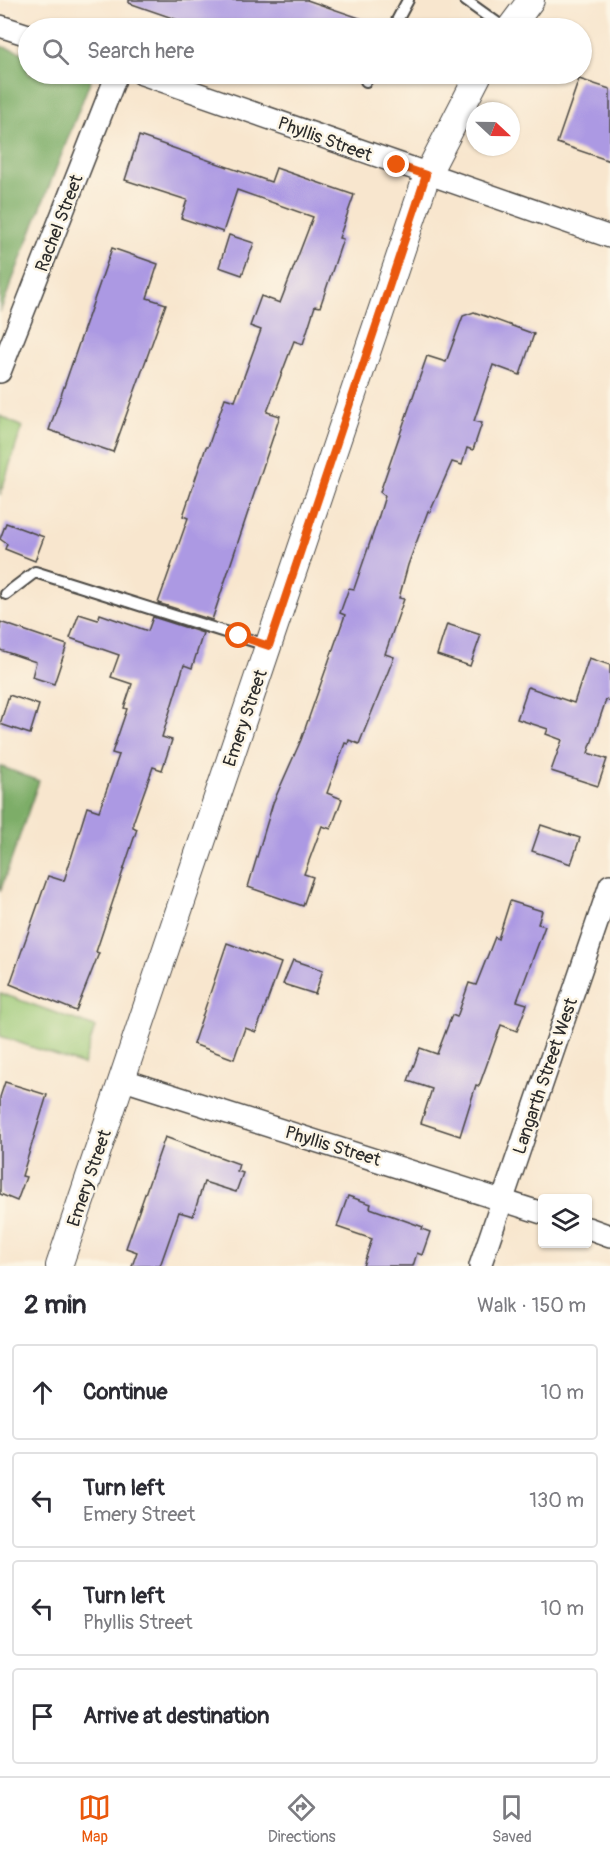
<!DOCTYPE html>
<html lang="en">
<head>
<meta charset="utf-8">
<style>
  :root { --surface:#fff; --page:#f7f7f7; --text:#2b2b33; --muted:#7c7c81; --line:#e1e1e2; --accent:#ea580c }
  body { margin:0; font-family:Pangolin,sans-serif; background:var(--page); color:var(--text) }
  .controls { position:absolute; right:18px; bottom:18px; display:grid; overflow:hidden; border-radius:6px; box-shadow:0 2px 4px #0004 }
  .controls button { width:54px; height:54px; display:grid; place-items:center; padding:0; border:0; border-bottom:2px solid var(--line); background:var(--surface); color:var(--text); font:30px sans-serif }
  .compass { position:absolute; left:466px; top:102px; width:54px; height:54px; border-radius:50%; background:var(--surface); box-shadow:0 2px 4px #0004; rotate:112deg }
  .stop { position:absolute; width:18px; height:18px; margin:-14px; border:4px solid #ea580c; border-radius:50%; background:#fff }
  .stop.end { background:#ea580c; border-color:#fff; box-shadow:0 2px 6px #0008 }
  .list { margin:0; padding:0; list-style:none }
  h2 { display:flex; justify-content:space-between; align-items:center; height:78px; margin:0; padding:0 24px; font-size:26px }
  h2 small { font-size:20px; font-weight:400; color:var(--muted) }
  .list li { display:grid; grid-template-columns:39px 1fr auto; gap:18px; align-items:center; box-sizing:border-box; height:96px; margin:0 12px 12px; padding:0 12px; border:2px solid var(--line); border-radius:6px }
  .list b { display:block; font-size:22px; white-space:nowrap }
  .list p { margin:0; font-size:20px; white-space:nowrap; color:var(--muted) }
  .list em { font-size:20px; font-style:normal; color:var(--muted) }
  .icon { flex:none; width:33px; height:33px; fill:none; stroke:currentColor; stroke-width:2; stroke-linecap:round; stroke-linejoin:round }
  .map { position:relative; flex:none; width:610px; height:1266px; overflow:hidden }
  .search { position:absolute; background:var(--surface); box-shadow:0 2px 4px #0004; left:18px; right:18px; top:18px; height:66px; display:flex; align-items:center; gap:15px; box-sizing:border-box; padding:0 21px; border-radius:33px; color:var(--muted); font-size:22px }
  .sheet { height:510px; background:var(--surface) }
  nav { display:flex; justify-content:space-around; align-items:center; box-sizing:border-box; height:84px; border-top:2px solid var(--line); background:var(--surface); font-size:16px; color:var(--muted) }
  nav a { display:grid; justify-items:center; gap:3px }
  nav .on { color:var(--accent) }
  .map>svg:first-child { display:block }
  .green { fill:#9cc977; stroke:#647a51; stroke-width:1.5 }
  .forest { fill:#7dad68; stroke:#546c4a; stroke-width:1.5 }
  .building { fill:#ac99e3 }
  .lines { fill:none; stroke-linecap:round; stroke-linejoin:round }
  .service-casing { stroke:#4a4743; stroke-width:14 }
  .minor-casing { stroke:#4a4743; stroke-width:24 }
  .tertiary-casing { stroke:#4a4743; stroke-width:28 }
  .service { stroke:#fff; stroke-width:10 }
  .minor { stroke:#fff; stroke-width:21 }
  .tertiary { stroke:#fff; stroke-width:26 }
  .route { stroke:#ea580c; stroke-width:8 }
  .labels { text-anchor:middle; stroke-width:5; stroke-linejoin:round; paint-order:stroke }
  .street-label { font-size:18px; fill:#2b2b2b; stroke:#fcf5e5 }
</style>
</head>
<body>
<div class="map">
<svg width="610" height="1266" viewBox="0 0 610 1266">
  <rect width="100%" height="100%" fill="#fcf5e5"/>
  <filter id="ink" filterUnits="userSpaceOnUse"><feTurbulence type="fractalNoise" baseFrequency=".0167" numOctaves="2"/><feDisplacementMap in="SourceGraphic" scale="12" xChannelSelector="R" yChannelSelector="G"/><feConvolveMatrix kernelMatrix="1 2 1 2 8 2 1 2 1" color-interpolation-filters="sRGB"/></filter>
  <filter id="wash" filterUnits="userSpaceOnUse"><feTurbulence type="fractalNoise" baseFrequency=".008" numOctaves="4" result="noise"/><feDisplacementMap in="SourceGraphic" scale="24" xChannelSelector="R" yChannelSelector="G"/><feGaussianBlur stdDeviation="1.35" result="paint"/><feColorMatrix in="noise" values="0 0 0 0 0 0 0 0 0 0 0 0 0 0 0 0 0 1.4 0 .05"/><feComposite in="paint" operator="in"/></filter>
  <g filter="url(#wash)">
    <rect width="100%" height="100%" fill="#f8e6ce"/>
    <g class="green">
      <path d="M0 416 22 427 0 495Z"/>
      <path d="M0 993 95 1027 83 1065 0 1036Z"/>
    </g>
    <g class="forest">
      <path d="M0 46 28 54V74H93L0 312Z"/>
      <path d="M0 766 39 781 0 892Z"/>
    </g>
    <g id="blocks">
      <g class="building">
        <path d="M129 0H307L380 25V28H201L129 3Z"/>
        <path d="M579 79 610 89V161L557 143Z"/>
        <path d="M139 136 271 182 276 168 354 195 339 238 343 239 320 307 315 306 303 344 294 341 267 412 280 416 212 620 158 603 188 518 183 516 206 447H208L225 398 235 401 261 330 250 326 261 296 280 303 313 217 237 190 223 232 181 218 187 200 125 180Z"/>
        <path d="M229 235 254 243 242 275 219 267Z"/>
        <path d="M112 248 158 264 147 298 166 304 113 452 49 430Z"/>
        <path d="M474 312 534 334 520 375 493 365 474 421 482 423 473 450 467 448 462 465 452 462 430 512 428 511 408 565 399 598 404 599 385 654 394 657 359 744 349 740 348 744 345 743 327 793 342 799 331 829 322 826 304 874 313 877 303 906 248 887 273 803 301 740 345 615 340 613 349 588 354 589 377 522 385 496 380 492 427 356 446 362 463 316Z"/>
        <path d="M6 523 44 537 35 561 5 549 7 544 0 539Z"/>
        <path d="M79 614 98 620 100 614 148 631 153 617 203 633 192 668 184 665 162 737 172 740 162 770 153 767 133 823V827L137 829 96 952 99 953 76 1011 10 984 48 876 64 881 87 807 99 811 119 755 112 753 127 709 124 708 132 684 111 677 119 655 70 638Z"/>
        <path d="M0 622 67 645 54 684 32 677 36 662 0 650Z"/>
        <path d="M447 624 481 635 470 666 437 655Z"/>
        <path d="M589 658 610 665V701L606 700 588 753 607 759 598 786 551 771 562 740 546 734 548 729 517 719 528 687 574 703Z"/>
        <path d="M9 695 39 705 30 734 0 724Z"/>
        <path d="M541 825 580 838 571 864 532 851Z"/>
        <path d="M510 901 542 911 538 924 545 926 517 1001 527 1004 517 1031 501 1025 479 1086 476 1085 460 1136 421 1123 432 1089 408 1081 420 1048 437 1054 452 1015 457 1017 469 983 476 985 495 937 498 939Z"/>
        <path d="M227 943 281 963 256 1032 245 1028 234 1059 193 1044Z"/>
        <path d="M293 960 323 970 315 994 283 984Z"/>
        <path d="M5 1082 47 1095 22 1176 26 1177 17 1201 0 1194V1097Z"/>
        <path d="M165 1137 239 1164 237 1171 243 1173 236 1192 204 1182 193 1216 179 1212 160 1266H132L137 1252 126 1248Z"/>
        <path d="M348 1196 371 1204 370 1208 423 1227 422 1229 430 1232 422 1255 417 1253 413 1266H363L372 1239 337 1227Z"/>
      </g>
    </g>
  </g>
  <g filter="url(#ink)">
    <use href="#blocks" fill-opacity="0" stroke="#4a4743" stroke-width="1.5"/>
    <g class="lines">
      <defs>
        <g id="service">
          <path d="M465 0 504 28"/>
          <path d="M393 28 408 0"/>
          <path d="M366 81 370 74"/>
          <path d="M6 594 35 572 269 646"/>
        </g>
        <g id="minor">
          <path d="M0 26 28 35"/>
          <path d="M142 74 610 237"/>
          <path d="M0 372 117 74"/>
          <path d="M124 1080 542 1213"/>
          <path d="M588 1228 610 1236"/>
          <path d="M480 1266 610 885"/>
        </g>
        <g id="tertiary">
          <path d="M510 28 531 0"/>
          <path d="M59 1266 427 175 479 74"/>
        </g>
      </defs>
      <use href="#service" class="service-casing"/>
      <use href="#minor" class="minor-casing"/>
      <use href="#tertiary" class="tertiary-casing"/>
      <use href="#service" class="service"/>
      <use href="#minor" class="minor"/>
      <use href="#tertiary" class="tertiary"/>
    </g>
  </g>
  <g class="lines" filter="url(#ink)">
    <path class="route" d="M239 636 269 646 416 206 426 175 397 165"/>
  </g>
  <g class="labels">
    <g class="street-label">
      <text transform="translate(325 139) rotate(20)" y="6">Phyllis Street</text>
      <text transform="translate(59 223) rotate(-69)" y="6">Rachel Street</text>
      <text transform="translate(245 718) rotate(-71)" y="6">Emery Street</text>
      <text transform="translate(545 1076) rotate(-71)" y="6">Langarth Street West</text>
      <text transform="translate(333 1146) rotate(17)" y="6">Phyllis Street</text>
      <text transform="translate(89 1178) rotate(-71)" y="6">Emery Street</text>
    </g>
  </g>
</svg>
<div class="controls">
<button><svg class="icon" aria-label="layers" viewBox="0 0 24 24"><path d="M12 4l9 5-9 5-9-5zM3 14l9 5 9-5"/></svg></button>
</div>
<svg class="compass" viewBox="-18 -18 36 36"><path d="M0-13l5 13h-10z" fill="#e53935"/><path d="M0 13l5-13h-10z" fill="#7c7c81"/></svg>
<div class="stop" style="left:239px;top:636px"></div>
<div class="stop end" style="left:397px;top:165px"></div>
<div class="search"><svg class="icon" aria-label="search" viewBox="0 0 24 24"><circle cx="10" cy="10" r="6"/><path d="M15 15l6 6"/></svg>Search here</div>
</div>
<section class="sheet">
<h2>2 min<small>Walk · 150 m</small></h2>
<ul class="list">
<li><svg class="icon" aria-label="ahead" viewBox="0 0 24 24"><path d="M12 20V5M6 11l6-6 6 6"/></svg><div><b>Continue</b></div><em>10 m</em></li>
<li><svg class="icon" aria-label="left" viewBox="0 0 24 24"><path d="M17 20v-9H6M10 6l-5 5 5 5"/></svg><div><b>Turn left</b><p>Emery Street</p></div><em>130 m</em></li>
<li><svg class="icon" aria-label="left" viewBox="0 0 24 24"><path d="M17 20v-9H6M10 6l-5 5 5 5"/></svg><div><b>Turn left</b><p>Phyllis Street</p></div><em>10 m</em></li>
<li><svg class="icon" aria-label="arrive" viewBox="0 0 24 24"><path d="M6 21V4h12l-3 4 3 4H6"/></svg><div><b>Arrive at destination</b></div></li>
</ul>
</section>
<nav>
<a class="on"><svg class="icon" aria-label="map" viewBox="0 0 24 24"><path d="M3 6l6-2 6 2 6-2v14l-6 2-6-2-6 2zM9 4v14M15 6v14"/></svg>Map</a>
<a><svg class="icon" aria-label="directions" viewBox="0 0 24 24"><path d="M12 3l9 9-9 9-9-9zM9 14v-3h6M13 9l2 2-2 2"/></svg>Directions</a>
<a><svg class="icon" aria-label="saved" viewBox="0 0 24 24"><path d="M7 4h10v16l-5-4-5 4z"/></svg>Saved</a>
</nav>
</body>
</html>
